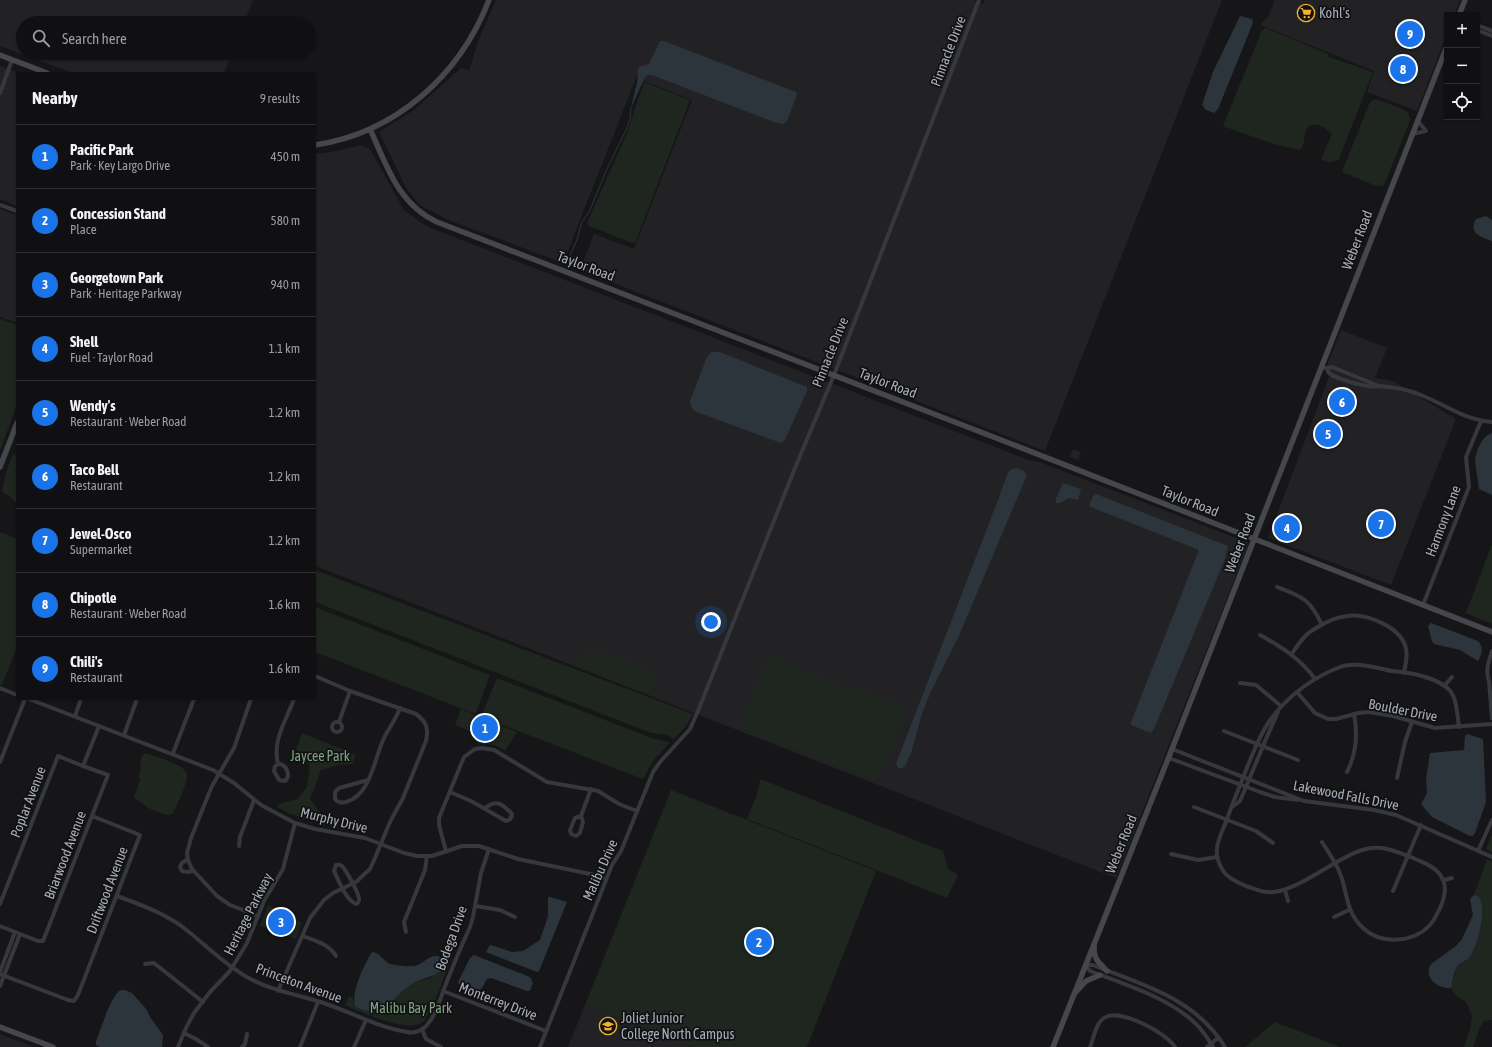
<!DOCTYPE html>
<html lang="en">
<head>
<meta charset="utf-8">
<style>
  :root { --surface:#101012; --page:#19191b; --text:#f1f3f6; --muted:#9c9d9f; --line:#303032; --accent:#1a73e8 }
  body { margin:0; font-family:"Asap Condensed",sans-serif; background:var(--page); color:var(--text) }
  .controls { position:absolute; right:12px; top:12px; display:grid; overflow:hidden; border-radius:0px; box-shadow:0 1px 3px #0004 }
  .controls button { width:36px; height:36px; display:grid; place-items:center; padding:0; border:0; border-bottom:1px solid var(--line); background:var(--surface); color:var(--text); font:20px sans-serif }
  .you { position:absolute; left:711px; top:622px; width:14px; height:14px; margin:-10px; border:3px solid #fff; border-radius:50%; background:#1a73e8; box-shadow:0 0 0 6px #1a73e833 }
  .badge { display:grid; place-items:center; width:26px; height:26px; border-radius:50%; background:var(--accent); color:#fff; font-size:13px; font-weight:700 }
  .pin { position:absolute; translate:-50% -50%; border:2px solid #fff; box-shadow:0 1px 4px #0006 }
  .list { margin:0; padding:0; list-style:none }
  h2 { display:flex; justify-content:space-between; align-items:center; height:52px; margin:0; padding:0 16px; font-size:17px }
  h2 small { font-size:13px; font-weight:400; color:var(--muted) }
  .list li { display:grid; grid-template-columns:26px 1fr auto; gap:12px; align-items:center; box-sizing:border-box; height:64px; padding:0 16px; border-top:1px solid var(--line) }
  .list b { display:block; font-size:15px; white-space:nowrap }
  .list p { margin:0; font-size:13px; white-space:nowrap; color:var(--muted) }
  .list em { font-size:13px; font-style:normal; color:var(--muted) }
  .icon { flex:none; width:22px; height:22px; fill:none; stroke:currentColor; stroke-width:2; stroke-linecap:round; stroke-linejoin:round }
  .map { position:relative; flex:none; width:1492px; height:1047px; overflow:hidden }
  .search { position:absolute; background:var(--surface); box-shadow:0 1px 3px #0004; left:16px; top:16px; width:300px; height:44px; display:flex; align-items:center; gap:10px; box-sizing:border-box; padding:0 14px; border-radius:22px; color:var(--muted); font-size:15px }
  .panel { position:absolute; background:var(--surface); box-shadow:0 1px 3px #0004; left:16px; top:72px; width:300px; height:628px; border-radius:0px }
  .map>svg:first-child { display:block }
  .built { fill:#222225 }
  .green { fill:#1e261f }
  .water { fill:#2c353c }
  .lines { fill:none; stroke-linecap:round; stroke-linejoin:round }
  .stream { stroke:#2c353c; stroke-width:1 }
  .street { stroke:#37383d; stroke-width:4 }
  .secondary { stroke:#45474d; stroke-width:5.5 }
  .labels { text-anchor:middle; stroke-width:3.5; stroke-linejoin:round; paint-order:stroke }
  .poi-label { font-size:14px; fill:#a8adb8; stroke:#111113; text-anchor:start }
  .street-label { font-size:14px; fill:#a8adb8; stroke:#111113 }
  .park-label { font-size:14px; fill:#7fa381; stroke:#111113 }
</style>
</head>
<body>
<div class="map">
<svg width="1492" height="1047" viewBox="0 0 1492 1047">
  <rect width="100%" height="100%" fill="#161618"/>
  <g class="built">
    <path d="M0 0H253L244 23H23V53H232L224 73H73L0 46Z"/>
    <path d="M496 0H974L983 4 985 0H1222L1045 451 580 270 594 234 634 249 692 100 636 78 563 263 446 219 420 205 406 188 379 132 414 110 461 68 469 70 479 39Z"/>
    <path d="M1275 0H1460L1454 15H1447V34L1417 111 1367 92 1374 71 1260 25 1269 15Z"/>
    <path d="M0 66 20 73H17V206L0 199Z"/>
    <path d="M361 145 370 149 404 210 420 222 431 228 1029 460 1042 463 1249 543 1116 878 451 618 315 566V154L331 152Z"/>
    <path d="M0 209 17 215V323L0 317Z"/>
    <path d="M1341 330 1387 348 1375 378 1393 381 1456 419 1391 585 1268 538 1329 377 1328 363Z"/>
    <path d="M1073 449 1081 452 1078 460 1070 457Z"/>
    <path d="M585 1005 692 1047H568Z"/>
    <path d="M0 1034 34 1047H0Z"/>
  </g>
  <g class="green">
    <path d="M1266 28 1328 54 1329 57 1373 72 1339 159C1333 163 1327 163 1321 159L1332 134C1328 129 1323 127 1318 125 1301 121 1308 142 1300 150 1273 145 1248 135 1223 126L1262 30Z"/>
    <path d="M644 82 690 100 635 243H632L589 226 587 223 627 133Z"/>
    <path d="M1375 99C1382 102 1403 107 1408 113 1411 117 1410 122 1408 126L1384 185 1382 186 1374 185 1342 172 1370 102Z"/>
    <path d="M0 319 17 325V404L0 451Z"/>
    <path d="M13 454 17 456V503L9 496 2 492 6 472Z"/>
    <path d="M0 532 17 539V647L2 685 0 684Z"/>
    <path d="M1492 544V624L1466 613Z"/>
    <path d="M315 570 693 714 686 726 674 739 667 735 651 733 315 602Z"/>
    <path d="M315 607 490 675 476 713V714L315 652Z"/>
    <path d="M585 651 598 654 603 652 612 658 624 659 655 672 656 676 650 694 577 666 579 661Z"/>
    <path d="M769 655 853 690 856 688 907 707V709L878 780H873L743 729 741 725 742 718Z"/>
    <path d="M497 678 654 739 670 742 653 761 643 779 482 717V714Z"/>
    <path d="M461 709 517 732 505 751 495 745 478 744 469 731 455 725Z"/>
    <path d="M302 733 356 755 352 764 338 765 321 770 310 799 326 821 324 825 291 814 277 807 279 804 298 799 307 787 310 766 296 749Z"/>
    <path d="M143 754H148C157 757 184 764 187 774 188 782 178 802 175 810L172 814 166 815 148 808 142 803 134 798 140 780 138 776 141 769 140 762Z"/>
    <path d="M760 779 943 851 948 869 958 875 947 898 747 819 758 792Z"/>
    <path d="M671 790 876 871 807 1047H692L585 1005Z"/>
    <path d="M1492 834V853L1486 849Z"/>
    <path d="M1487 859 1492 861V1020L1484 1021 1480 1027 1473 1047H1464L1470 1029 1472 1016 1466 1002 1457 997 1451 988 1456 968 1471 955 1481 923V906L1480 899 1478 896 1474 895Z"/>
    <path d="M268 905 302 923 296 939 260 926Z"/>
    <path d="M444 962 449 964C444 977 432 1012 424 1021 410 1035 361 1012 345 1005L349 996 353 998 354 1003 382 1008 411 984 417 981 431 978 443 966Z"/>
    <path d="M1275 1022 1340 1047H1245Z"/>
  </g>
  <g class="water">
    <path d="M1240 16 1252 19 1253 23 1218 109 1214 113 1206 110 1202 105 1213 72Z"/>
    <path d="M660 41H664L796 92 797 94 787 121 783 124 774 122 652 75H648L645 77 631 108 638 78V70L639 67 649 64 659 43Z"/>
    <path d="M1486 216 1492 220V241C1482 237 1468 234 1476 219Z"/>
    <path d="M712 352H720L807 387V391L785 440 781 443 694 411 691 406 690 401 707 357Z"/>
    <path d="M1492 433V495L1479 489 1475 461C1476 451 1482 436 1492 433Z"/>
    <path d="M1017 468 1024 471 1027 475 1024 482 958 638 931 691 922 714 911 753 905 766 902 768H898L896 764 998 500 1008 472 1012 469Z"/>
    <path d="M1063 483 1081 489 1078 500 1069 498 1060 503H1056V499Z"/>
    <path d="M1096 494 1228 546 1225 559 1154 729 1151 733 1131 725V722L1199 550 1091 507 1089 506 1093 496Z"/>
    <path d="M1431 623 1478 641C1484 647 1482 654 1478 661L1460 650 1434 644 1432 641 1428 626Z"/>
    <path d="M1467 734 1483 739 1486 802 1475 833 1473 836H1470L1432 817 1421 804 1427 793 1426 780 1430 753 1464 750 1465 736Z"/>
    <path d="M1474 895 1478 896C1488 908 1478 943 1471 955 1468 961 1460 962 1457 967 1453 973 1453 981 1451 988 1437 989 1423 977 1431 964L1456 946 1462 939 1473 915 1470 899Z"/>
    <path d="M548 897H550L567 902 539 971 537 972 486 952 490 945H491L512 952 523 951 540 940 548 916Z"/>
    <path d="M372 952C380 952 383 961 390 964 393 965 411 967 415 966 425 964 435 947 444 962 441 979 423 976 412 984 400 991 391 1005 377 1011 371 1013 361 1009 356 1007 349 995 365 963 372 952Z"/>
    <path d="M474 955 530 977 533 983 530 991H527L491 978 487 979C485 982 483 987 480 990 474 995 461 989 458 982L470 958Z"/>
    <path d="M121 990H125L132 993 147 1010 150 1017 163 1035 162 1047H100L96 1045V1041C101 1030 111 994 121 990Z"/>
  </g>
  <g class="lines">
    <path class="stream" d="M569 258 578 237 581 224 590 210 606 171 626 130 630 119 631 108"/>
    <g class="street">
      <path d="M1477 25 1492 31"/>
      <path d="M1477 30 1492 36"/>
      <path d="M0 93 12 60"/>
      <path d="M1412 134 1426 131 1417 120"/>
      <path d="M0 205 17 211"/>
      <path d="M1325 368 1332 367 1379 386"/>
      <path d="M1327 368C1327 370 1329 373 1330 374 1338 379 1370 389 1379 386 1393 387 1407 389 1421 395 1446 405 1464 420 1492 422"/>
      <path d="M1277 587C1303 597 1310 599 1322 625"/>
      <path d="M1423 605 1469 487 1466 457 1481 421"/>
      <path d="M1260 635C1280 646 1301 659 1315 679"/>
      <path d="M1492 651C1489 660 1485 672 1489 681L1492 718"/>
      <path d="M1291 655C1297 646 1304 635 1313 630 1322 624 1336 617 1347 616 1366 613 1402 627 1406 649 1408 657 1405 665 1404 673"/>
      <path d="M1240 683 1256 685 1281 706"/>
      <path d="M1445 685 1452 677"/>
      <path d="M0 688 17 695"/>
      <path d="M1297 692 1315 713 1328 719H1336L1359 713 1369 712 1393 716 1435 728 1492 724"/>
      <path d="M29 699 213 770 234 783 261 805 295 823 315 829 365 838 404 853 417 856H432L462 846H479L518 859 595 875 606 879"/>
      <path d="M251 699 234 748 212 786 191 838 187 853 188 860 192 869 217 896 230 905 258 916"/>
      <path d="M75 716 81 699"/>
      <path d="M339 722 350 691"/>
      <circle cx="337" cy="727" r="5"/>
      <path d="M1224 731 1298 760"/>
      <path d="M124 735 137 699"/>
      <path d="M1172 749 1304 801 1374 810 1396 815 1492 857"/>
      <path d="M173 753 194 699"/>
      <path d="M1169 758 1260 792 1275 797 1298 800"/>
      <path d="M0 762 25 699"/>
      <path d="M278 764C272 740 286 721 294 699"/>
      <path d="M280 764C287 766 291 776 285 781L279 780 274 771 275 766Z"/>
      <path d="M83 766 99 726"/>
      <path d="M1347 772C1356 754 1358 734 1354 714"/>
      <path d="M1397 778 1405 742 1412 722"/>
      <path d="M368 780 339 788 335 792V799C339 803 341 803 346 802 371 795 374 759 384 738 389 728 396 719 400 708"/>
      <path d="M450 792 471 801 506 821C510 820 512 818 512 814 502 804 498 799 485 808"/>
      <path d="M1194 807 1256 831 1273 843"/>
      <path d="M1232 807 1240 801 1266 739 1278 712"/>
      <path d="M581 816 583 822 580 833 576 836 571 834 570 830 575 818 581 816 591 789"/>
      <path d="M1322 842C1329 853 1337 864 1341 876 1348 896 1346 912 1363 928 1381 945 1413 943 1430 925 1435 919 1438 912 1441 906 1446 893 1447 884 1439 873 1432 865 1422 862 1413 858 1396 851 1380 844 1362 850 1335 858 1294 895 1267 892 1260 892 1253 888 1246 886 1237 882 1227 878 1222 869 1218 862 1216 855 1217 848 1218 838 1224 828 1227 819 1233 802 1240 786 1246 770 1254 751 1261 731 1274 715 1291 694 1314 677 1340 667 1357 661 1376 668 1392 671 1402 672 1412 673 1422 676 1456 686 1455 695 1459 727"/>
      <path d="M239 846 240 837 254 800"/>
      <path d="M446 851 439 825V818L464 757 475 749 482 748 494 750 547 782 598 791 619 804 637 811"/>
      <path d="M1478 851 1492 820"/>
      <path d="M1171 854 1198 860 1217 857"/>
      <path d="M188 859 182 863 180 867 182 871 187 872 194 871"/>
      <path d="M336 865C339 865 339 864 342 866 346 870 358 892 359 898 360 901 359 901 357 904 347 903 338 879 334 871Z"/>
      <path d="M1444 880 1452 878"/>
      <path d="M1285 890 1288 901"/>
      <path d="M1393 891 1421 825"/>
      <path d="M117 896C139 904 161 912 180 925 203 942 222 963 247 977 273 992 302 995 329 1005 355 1014 380 1028 407 1032 411 1033 417 1032 421 1030 436 1022 443 988 450 974 456 958 463 943 470 927L473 917 481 873 489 849"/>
      <path d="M0 904 58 756 83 766 108 775 43 941H38L0 926"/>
      <path d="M475 906 500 910 515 917"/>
      <path d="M1334 917 1349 910"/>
      <path d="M406 932 404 922 425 870 427 856"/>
      <path d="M303 936C315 941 329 944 336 956"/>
      <path d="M145 964 154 963 203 1002"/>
      <path d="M1085 965H1093C1143 985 1195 998 1225 1047"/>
      <path d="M1085 965 1090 971C1126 985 1173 999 1199 1027 1204 1033 1209 1040 1213 1047"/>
      <path d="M0 972 15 932"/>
      <path d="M0 974 68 1000 74 1001 78 995 140 835 92 816"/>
      <path d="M0 986 20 934"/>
      <path d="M278 991 310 918 324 900 333 893 356 882 370 869 375 858 390 822 403 798 426 741C429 728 426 721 416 714L350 691 315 676"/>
      <path d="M443 991 546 1031"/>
      <path d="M422 1029 426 1039 441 1047"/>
      <path d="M184 1033 196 1039 208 1047"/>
      <path d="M178 1047 186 1028 194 1013 210 992 230 971 247 943 264 901 283 869 295 823"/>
      <path d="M242 1047 245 1044 247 1034"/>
      <path d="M300 1047 318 1002"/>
      <path d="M354 1047 366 1020"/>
      <path d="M540 1047 612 865 621 851 653 772 660 762 690 729 698 711 795 468 834 375 979 0"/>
      <path d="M1090 1047C1094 1038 1096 1021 1106 1017 1121 1009 1167 1033 1175 1047"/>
      <path d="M1207 1047 1218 1038"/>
    </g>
    <g class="secondary">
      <path d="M1459 15 1465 0"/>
      <path d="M0 55 47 73"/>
      <path d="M370 129C387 166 398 204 437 222L1009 443 1492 632"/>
      <path d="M315 145C396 133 460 75 489 0"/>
      <path d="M0 467 17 423"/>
      <path d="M1094 946C1094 959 1097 961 1107 971"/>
      <path d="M1076 992 1086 981 1100 975"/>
      <path d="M0 1027 53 1047"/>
      <path d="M1053 1047 1172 749 1447 46"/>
    </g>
  </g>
  <defs>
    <symbol id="supermarket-ring" viewBox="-11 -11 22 22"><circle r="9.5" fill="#111113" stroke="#f2b134" stroke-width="1.5"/><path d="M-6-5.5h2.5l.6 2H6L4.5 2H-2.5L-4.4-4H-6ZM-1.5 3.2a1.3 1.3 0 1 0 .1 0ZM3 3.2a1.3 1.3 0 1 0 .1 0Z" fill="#f2b134"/></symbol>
    <symbol id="university-ring" viewBox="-11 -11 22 22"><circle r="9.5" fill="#111113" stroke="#f2b134" stroke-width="1.5"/><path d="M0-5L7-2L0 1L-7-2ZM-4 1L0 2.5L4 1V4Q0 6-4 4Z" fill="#f2b134"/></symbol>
  </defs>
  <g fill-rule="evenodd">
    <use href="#supermarket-ring" x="1296" y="3" width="20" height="20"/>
    <use href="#university-ring" x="598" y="1016" width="20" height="20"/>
  </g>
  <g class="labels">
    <g class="poi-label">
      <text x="1319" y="18">Kohl's</text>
      <text x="621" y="1023">Joliet Junior<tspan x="621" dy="16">College North Campus</tspan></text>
    </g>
    <g class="street-label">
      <text transform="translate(948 51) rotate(-69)" y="5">Pinnacle Drive</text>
      <text transform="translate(1357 240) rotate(-69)" y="5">Weber Road</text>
      <text transform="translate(586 266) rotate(21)" y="5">Taylor Road</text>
      <text transform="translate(830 352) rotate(-68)" y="5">Pinnacle Drive</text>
      <text transform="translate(888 383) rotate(21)" y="5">Taylor Road</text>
      <text transform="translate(1190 501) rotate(22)" y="5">Taylor Road</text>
      <text transform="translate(1443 521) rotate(-69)" y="5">Harmony Lane</text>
      <text transform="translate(1240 543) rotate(-69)" y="5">Weber Road</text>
      <text transform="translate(1403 710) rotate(11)" y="5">Boulder Drive</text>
      <text transform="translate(1346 795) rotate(11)" y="5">Lakewood Falls Drive</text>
      <text transform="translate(28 802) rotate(-69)" y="5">Poplar Avenue</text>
      <text transform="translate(334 820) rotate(14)" y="5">Murphy Drive</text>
      <text transform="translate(1121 844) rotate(-68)" y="5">Weber Road</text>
      <text transform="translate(65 855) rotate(-69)" y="5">Briarwood Avenue</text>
      <text transform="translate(600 870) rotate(-66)" y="5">Malibu Drive</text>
      <text transform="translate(107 890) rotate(-69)" y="5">Driftwood Avenue</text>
      <text transform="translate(248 914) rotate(-63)" y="5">Heritage Parkway</text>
      <text transform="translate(451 938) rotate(-70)" y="5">Bodega Drive</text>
      <text transform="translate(299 983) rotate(20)" y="5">Princeton Avenue</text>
      <text transform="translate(498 1001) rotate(21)" y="5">Monterrey Drive</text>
    </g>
    <g class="park-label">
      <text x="320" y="761">Jaycee Park</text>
      <text x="411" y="1013">Malibu Bay Park</text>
    </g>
  </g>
</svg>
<div class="controls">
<button>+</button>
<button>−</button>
<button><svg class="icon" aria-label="locate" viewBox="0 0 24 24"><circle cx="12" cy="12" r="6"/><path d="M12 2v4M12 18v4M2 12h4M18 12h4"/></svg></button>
</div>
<div class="you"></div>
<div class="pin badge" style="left:485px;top:728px">1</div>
<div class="pin badge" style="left:759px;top:942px">2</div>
<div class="pin badge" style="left:281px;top:922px">3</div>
<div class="pin badge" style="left:1287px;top:528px">4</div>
<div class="pin badge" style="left:1328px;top:434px">5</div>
<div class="pin badge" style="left:1342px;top:402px">6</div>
<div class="pin badge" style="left:1381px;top:524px">7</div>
<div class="pin badge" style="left:1403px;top:69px">8</div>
<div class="pin badge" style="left:1410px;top:34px">9</div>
<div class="search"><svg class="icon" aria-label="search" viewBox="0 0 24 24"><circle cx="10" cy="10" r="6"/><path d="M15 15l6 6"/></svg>Search here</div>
<section class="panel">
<h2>Nearby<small>9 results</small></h2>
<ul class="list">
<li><span class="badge">1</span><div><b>Pacific Park</b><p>Park · Key Largo Drive</p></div><em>450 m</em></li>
<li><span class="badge">2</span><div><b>Concession Stand</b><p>Place</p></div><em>580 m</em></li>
<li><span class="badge">3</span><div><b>Georgetown Park</b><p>Park · Heritage Parkway</p></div><em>940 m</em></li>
<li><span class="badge">4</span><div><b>Shell</b><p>Fuel · Taylor Road</p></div><em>1.1 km</em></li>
<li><span class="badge">5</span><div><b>Wendy's</b><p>Restaurant · Weber Road</p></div><em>1.2 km</em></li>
<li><span class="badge">6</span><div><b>Taco Bell</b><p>Restaurant</p></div><em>1.2 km</em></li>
<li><span class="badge">7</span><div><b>Jewel-Osco</b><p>Supermarket</p></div><em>1.2 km</em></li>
<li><span class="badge">8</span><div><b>Chipotle</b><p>Restaurant · Weber Road</p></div><em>1.6 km</em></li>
<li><span class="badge">9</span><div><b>Chili's</b><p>Restaurant</p></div><em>1.6 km</em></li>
</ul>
</section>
</div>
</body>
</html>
